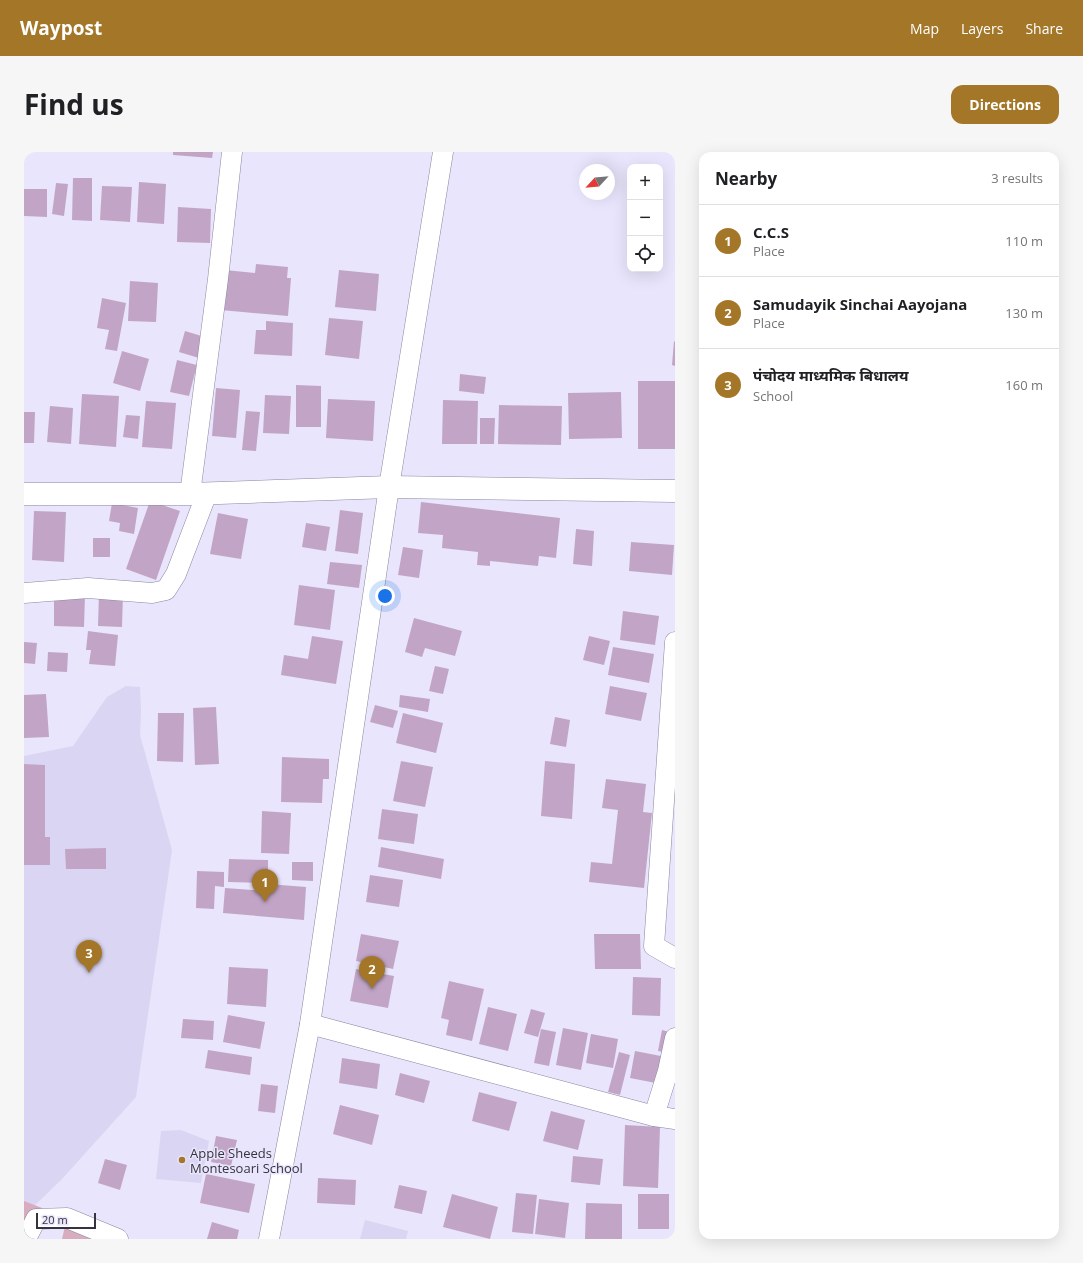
<!DOCTYPE html>
<html lang="en">
<head>
<meta charset="utf-8">
<style>
  :root { --surface:#fff; --page:#f6f6f6; --text:#202124; --muted:#757577; --line:#e0e0e0; --accent:#a37628 }
  body { margin:0; font-family:"Open Sans","Noto Sans Devanagari",sans-serif; background:var(--page); color:var(--text) }
  .controls { position:absolute; right:12px; top:12px; display:grid; overflow:hidden; border-radius:8px; box-shadow:0 4px 16px #0002 }
  .controls button { width:36px; height:36px; display:grid; place-items:center; padding:0; border:0; border-bottom:1px solid var(--line); background:var(--surface); color:var(--text); font:20px sans-serif }
  .compass { position:absolute; left:555px; top:12px; width:36px; height:36px; border-radius:50%; background:var(--surface); box-shadow:0 4px 16px #0002; rotate:244deg }
  .scale { position:absolute; left:12px; bottom:10px; width:60px; box-sizing:border-box; padding-left:4px; border:2px solid #35333e; border-top:0; font-size:11px; line-height:14px; white-space:nowrap; color:#35333e; -webkit-text-stroke:3px #e9e5fc; paint-order:stroke }
  .you { position:absolute; left:361px; top:444px; width:14px; height:14px; margin:-10px; border:3px solid #fff; border-radius:50%; background:#1a73e8; box-shadow:0 0 0 6px #1a73e833 }
  .badge { display:grid; place-items:center; width:26px; height:26px; border-radius:50%; background:var(--accent); color:#fff; font-size:13px; font-weight:700 }
  .pin { position:absolute; translate:-50% -33px; filter:drop-shadow(0 1px 2px #0008) }
  .pin::after { content:''; position:absolute; top:21px; width:14px; height:12px; background:inherit; clip-path:polygon(0 0,100% 0,50% 100%) }
  .list { margin:0; padding:0; list-style:none }
  h2 { display:flex; justify-content:space-between; align-items:center; height:52px; margin:0; padding:0 16px; font-size:17px }
  h2 small { font-size:13px; font-weight:400; color:var(--muted) }
  .list li { display:grid; grid-template-columns:26px 1fr auto; gap:12px; align-items:center; box-sizing:border-box; height:72px; padding:0 16px; border-top:1px solid var(--line) }
  .list b { display:block; font-size:15px; white-space:nowrap }
  .list p { margin:0; font-size:13px; white-space:nowrap; color:var(--muted) }
  .list em { font-size:13px; font-style:normal; color:var(--muted) }
  .icon { flex:none; width:22px; height:22px; fill:none; stroke:currentColor; stroke-width:2; stroke-linecap:round; stroke-linejoin:round }
  .map { position:relative; flex:none; width:651px; height:1087px; overflow:hidden; border-radius:12px }
  header { display:flex; align-items:center; gap:24px; box-sizing:border-box; height:56px; padding:0 20px; background:var(--accent); color:#fff }
  header strong { font-size:19px }
  nav { display:flex; gap:22px; margin-inline-start:auto; font-size:14px }
  .intro { display:flex; align-items:center; justify-content:space-between; box-sizing:border-box; height:96px; padding:0 24px }
  h1 { margin:0; font-size:28px }
  .button { padding:10px 18px; border-radius:12px; background:var(--accent); color:#fff; font-size:14px; font-weight:700 }
  main { display:flex; gap:24px; padding:0 24px }
  aside { flex:1; background:var(--surface); border-radius:12px; box-shadow:0 4px 16px #0002 }
  .map>svg:first-child { display:block }
  .built { fill:#dad5f2 }
  .green { fill:#d6acbe }
  .building { fill:#c2a5c6 }
  .lines { fill:none; stroke-linecap:round; stroke-linejoin:round }
  .street-casing { stroke:#8a86a0; stroke-width:21 }
  .secondary-casing { stroke:#8a86a0; stroke-width:23 }
  .street { stroke:#fff; stroke-width:20 }
  .secondary { stroke:#fff; stroke-width:22 }
  .poi-dot { fill:#a37628; stroke:#e9e5fc; stroke-width:1.5 }
  .labels { text-anchor:middle; stroke-width:3; stroke-linejoin:round; paint-order:stroke }
  .poi-label { font-size:13px; fill:#35333e; stroke:#e9e5fc; text-anchor:start }
</style>
</head>
<body>
<header>
<strong>Waypost</strong>
<nav><a>Map</a><a>Layers</a><a>Share</a></nav>
</header>
<div class="intro"><h1>Find us</h1><a class="button">Directions</a></div>
<main>
<div class="map">
<svg width="651" height="1087" viewBox="0 0 651 1087">
  <rect width="100%" height="100%" fill="#e9e5fc"/>
  <g class="built">
    <path d="M102 534 116 535 117 559 116 583 148 698 112 945 38 1027 6 1058 0 1057V604L49 594 83 545Z"/>
    <path d="M157 978 185 989 177 1031 132 1027 137 979Z"/>
    <path d="M341 1068 384 1079 382 1087H336Z"/>
  </g>
  <g class="green">
    <path d="M0 1049 18 1056 6 1087H0Z"/>
    <path d="M43 1066 68 1087H38Z"/>
  </g>
  <g class="building">
    <path d="M149 0H189L188 6 149 3Z"/>
    <path d="M49 26H68V69L48 68Z"/>
    <path d="M115 30 142 32 140 72 113 70Z"/>
    <path d="M32 31 44 32 40 64 28 62Z"/>
    <path d="M78 34 108 35 106 70 76 68Z"/>
    <path d="M0 37H23V65L0 64Z"/>
    <path d="M154 55 187 57 186 91 153 90Z"/>
    <path d="M232 112 264 115 263 126H267L264 164 197 158 201 118 231 121Z"/>
    <path d="M315 118 355 122 352 159 311 155Z"/>
    <path d="M106 129 134 131 132 170 104 169Z"/>
    <path d="M78 146 102 151 93 199 81 197 85 178 73 176Z"/>
    <path d="M305 166 339 169 335 207 301 203Z"/>
    <path d="M242 169 269 171 268 204 230 202 232 178H242Z"/>
    <path d="M161 179 181 185 175 206 155 200Z"/>
    <path d="M650 189 651 190V214L648 213Z"/>
    <path d="M98 199 125 207 116 239 89 231Z"/>
    <path d="M153 208 173 213 165 244 146 240Z"/>
    <path d="M436 222 462 225 460 242 435 239Z"/>
    <rect x="614" y="229" width="37" height="68"/>
    <path d="M272 233 297 234V275H272Z"/>
    <path d="M192 236 216 238 212 286 188 284Z"/>
    <path d="M597 240 598 286 545 287 544 241Z"/>
    <path d="M58 242 95 244 92 295 55 292Z"/>
    <path d="M241 243 267 244 265 282 239 281Z"/>
    <path d="M304 247 351 249 349 289 302 286Z"/>
    <path d="M419 248 454 249 453 292H418Z"/>
    <path d="M122 249 152 251 148 297 118 295Z"/>
    <path d="M475 253 538 254 537 293 474 292Z"/>
    <path d="M26 254 49 256 47 292 23 290Z"/>
    <path d="M222 259 236 260 232 299 218 298Z"/>
    <path d="M0 260H11L10 291H0Z"/>
    <path d="M102 263 116 264 114 287 99 285Z"/>
    <path d="M456 266H471L470 292H456Z"/>
    <path d="M126 349 156 359 132 428 102 417Z"/>
    <path d="M397 350 536 366 532 406 515 404 514 414 466 409V414L453 413 454 400 418 396 419 383 394 381Z"/>
    <path d="M88 351 114 356 110 382 95 379 96 371 85 369Z"/>
    <path d="M316 358 339 361 334 402 311 399Z"/>
    <path d="M10 359 42 360 40 410 8 408Z"/>
    <path d="M194 361 224 367 217 407 186 402Z"/>
    <path d="M282 371 306 375 302 399 278 395Z"/>
    <path d="M552 377 570 379 568 414 549 412Z"/>
    <rect x="69" y="386" width="17" height="19"/>
    <path d="M607 390 650 393 648 423 605 419Z"/>
    <path d="M379 395 399 398 395 426 374 423Z"/>
    <path d="M306 410 338 413 335 436 303 432Z"/>
    <path d="M275 433 311 438 306 478 270 473Z"/>
    <path d="M30 441 61 442 60 475 30 474Z"/>
    <path d="M75 441 99 442 98 475 74 474Z"/>
    <path d="M599 459 635 464 631 493 596 488Z"/>
    <path d="M390 466 438 479 431 504 401 496 398 505 381 500Z"/>
    <path d="M64 479 94 483 91 514 65 512 67 498H62Z"/>
    <path d="M288 484 319 489 312 532 257 523 260 503 284 507Z"/>
    <path d="M565 484 586 489 580 513 559 508Z"/>
    <path d="M0 490 13 491 11 512 0 511Z"/>
    <path d="M589 495 630 502 625 531 584 523Z"/>
    <path d="M24 500 44 501 43 520 23 519Z"/>
    <path d="M411 514 425 517 419 542 405 539Z"/>
    <path d="M586 534 623 541 617 569 581 562Z"/>
    <path d="M22 542 25 585 0 586V543Z"/>
    <path d="M376 543 406 547 404 560 375 555Z"/>
    <path d="M351 553 374 559 369 576 346 570Z"/>
    <path d="M192 555 195 612 171 613 169 556Z"/>
    <path d="M134 561H160L159 610 133 609Z"/>
    <path d="M379 561 419 571 412 601 372 591Z"/>
    <path d="M531 565 546 568 542 595 526 592Z"/>
    <path d="M258 605 305 607V627H299L298 651 257 650Z"/>
    <path d="M377 609 409 615 401 655 369 649Z"/>
    <path d="M521 609 551 612 548 667 517 664Z"/>
    <path d="M0 612 21 613V685H26V713H0Z"/>
    <path d="M582 627 622 632 619 660 628 661 620 736 565 730 567 710 588 712 594 658 578 656Z"/>
    <path d="M358 657 394 662 390 692 354 687Z"/>
    <path d="M238 659 267 661 265 702 237 701Z"/>
    <path d="M357 695 420 707 417 727 354 715Z"/>
    <path d="M82 696V717H42L41 697Z"/>
    <path d="M205 707 244 708V731L204 730Z"/>
    <path d="M268 710H289V729L268 728Z"/>
    <path d="M173 719 200 720V735L191 734 190 757 172 756Z"/>
    <path d="M346 723 379 728 375 755 342 750Z"/>
    <path d="M244 732 282 735 280 768 199 761 201 736 244 739Z"/>
    <path d="M337 782 375 789 369 817 332 809Z"/>
    <path d="M570 782H616L617 817H571Z"/>
    <path d="M205 815 244 817 242 855 203 852Z"/>
    <path d="M332 817 370 824 364 856 326 849Z"/>
    <path d="M609 825 637 826 636 864 608 863Z"/>
    <path d="M425 829 460 837 448 889 422 883 425 868 417 866Z"/>
    <path d="M464 855 493 862 484 899 455 892Z"/>
    <path d="M507 857 521 861 514 885 500 881Z"/>
    <path d="M204 863 241 870 236 897 199 890Z"/>
    <path d="M159 867 190 869 189 888 157 886Z"/>
    <path d="M539 876 564 881 557 918 532 913Z"/>
    <path d="M517 877 532 880 525 914 510 911Z"/>
    <path d="M638 878 649 881 645 901 634 899Z"/>
    <path d="M567 882 594 887 589 916 562 911Z"/>
    <path d="M184 898 228 905 226 923 181 916Z"/>
    <path d="M611 899 642 905 637 932 606 926Z"/>
    <path d="M595 900 606 903 596 943 584 940Z"/>
    <path d="M318 906 356 912 353 937 315 931Z"/>
    <path d="M376 921 406 929 400 951 371 943Z"/>
    <path d="M237 932 254 934 251 961 234 959Z"/>
    <path d="M455 940 493 950 485 979 448 969Z"/>
    <path d="M316 953 355 963 348 993 309 982Z"/>
    <path d="M527 959 561 968 554 998 519 989Z"/>
    <path d="M601 973 636 975 634 1036 599 1034Z"/>
    <path d="M192 984 213 988 207 1014 187 1010Z"/>
    <path d="M549 1004 579 1007 576 1033 547 1030Z"/>
    <path d="M81 1007 103 1013 96 1038 74 1031Z"/>
    <path d="M182 1022 231 1032 225 1061 176 1051Z"/>
    <path d="M294 1026 332 1028 331 1053 293 1051Z"/>
    <path d="M375 1033 403 1039 398 1062 370 1056Z"/>
    <path d="M492 1041 513 1043 509 1082 488 1080Z"/>
    <path d="M428 1042 474 1055 466 1087 419 1075Z"/>
    <rect x="614" y="1042" width="31" height="35"/>
    <path d="M515 1047 545 1051 541 1086 511 1082Z"/>
    <path d="M562 1051 598 1052V1087H561Z"/>
    <path d="M188 1070 215 1078 213 1087H183Z"/>
  </g>
  <g class="lines">
    <defs>
      <g id="street">
        <path d="M166 342 194 127 208 0"/>
        <path d="M0 441 64 436 128 441 142 438 152 422 183 341"/>
        <path d="M651 490 630 794 651 806"/>
        <path d="M286 872 630 964 651 967"/>
        <path d="M630 964 644 919 651 886"/>
        <path d="M2 1087 12 1067 43 1066 94 1087"/>
        <path d="M245 1087 286 872 365 335 419 0"/>
      </g>
      <path id="secondary" d="M0 342H166L365 335 651 339"/>
    </defs>
    <use href="#street" class="street-casing"/>
    <use href="#secondary" class="secondary-casing"/>
    <use href="#street" class="street"/>
    <use href="#secondary" class="secondary"/>
  </g>
  <circle class="poi-dot" cx="158" cy="1008" r="4"/>
  <g class="labels">
    <g class="poi-label">
      <text x="166" y="1006">Apple Sheeds<tspan x="166" dy="15">Montesoari School</tspan></text>
    </g>
  </g>
</svg>
<div class="controls">
<button>+</button>
<button>−</button>
<button><svg class="icon" aria-label="locate" viewBox="0 0 24 24"><circle cx="12" cy="12" r="6"/><path d="M12 2v4M12 18v4M2 12h4M18 12h4"/></svg></button>
</div>
<svg class="compass" viewBox="-18 -18 36 36"><path d="M0-13l5 13h-10z" fill="#e53935"/><path d="M0 13l5-13h-10z" fill="#757577"/></svg>
<div class="scale">20 m</div>
<div class="you"></div>
<div class="pin badge" style="left:241px;top:750px">1</div>
<div class="pin badge" style="left:348px;top:837px">2</div>
<div class="pin badge" style="left:65px;top:821px">3</div>
</div>
<aside>
<h2>Nearby<small>3 results</small></h2>
<ul class="list">
<li><span class="badge">1</span><div><b>C.C.S</b><p>Place</p></div><em>110 m</em></li>
<li><span class="badge">2</span><div><b>Samudayik Sinchai Aayojana</b><p>Place</p></div><em>130 m</em></li>
<li><span class="badge">3</span><div><b>पंचोदय माध्यमिक बिधालय</b><p>School</p></div><em>160 m</em></li>
</ul>
</aside>
</main>
</body>
</html>
